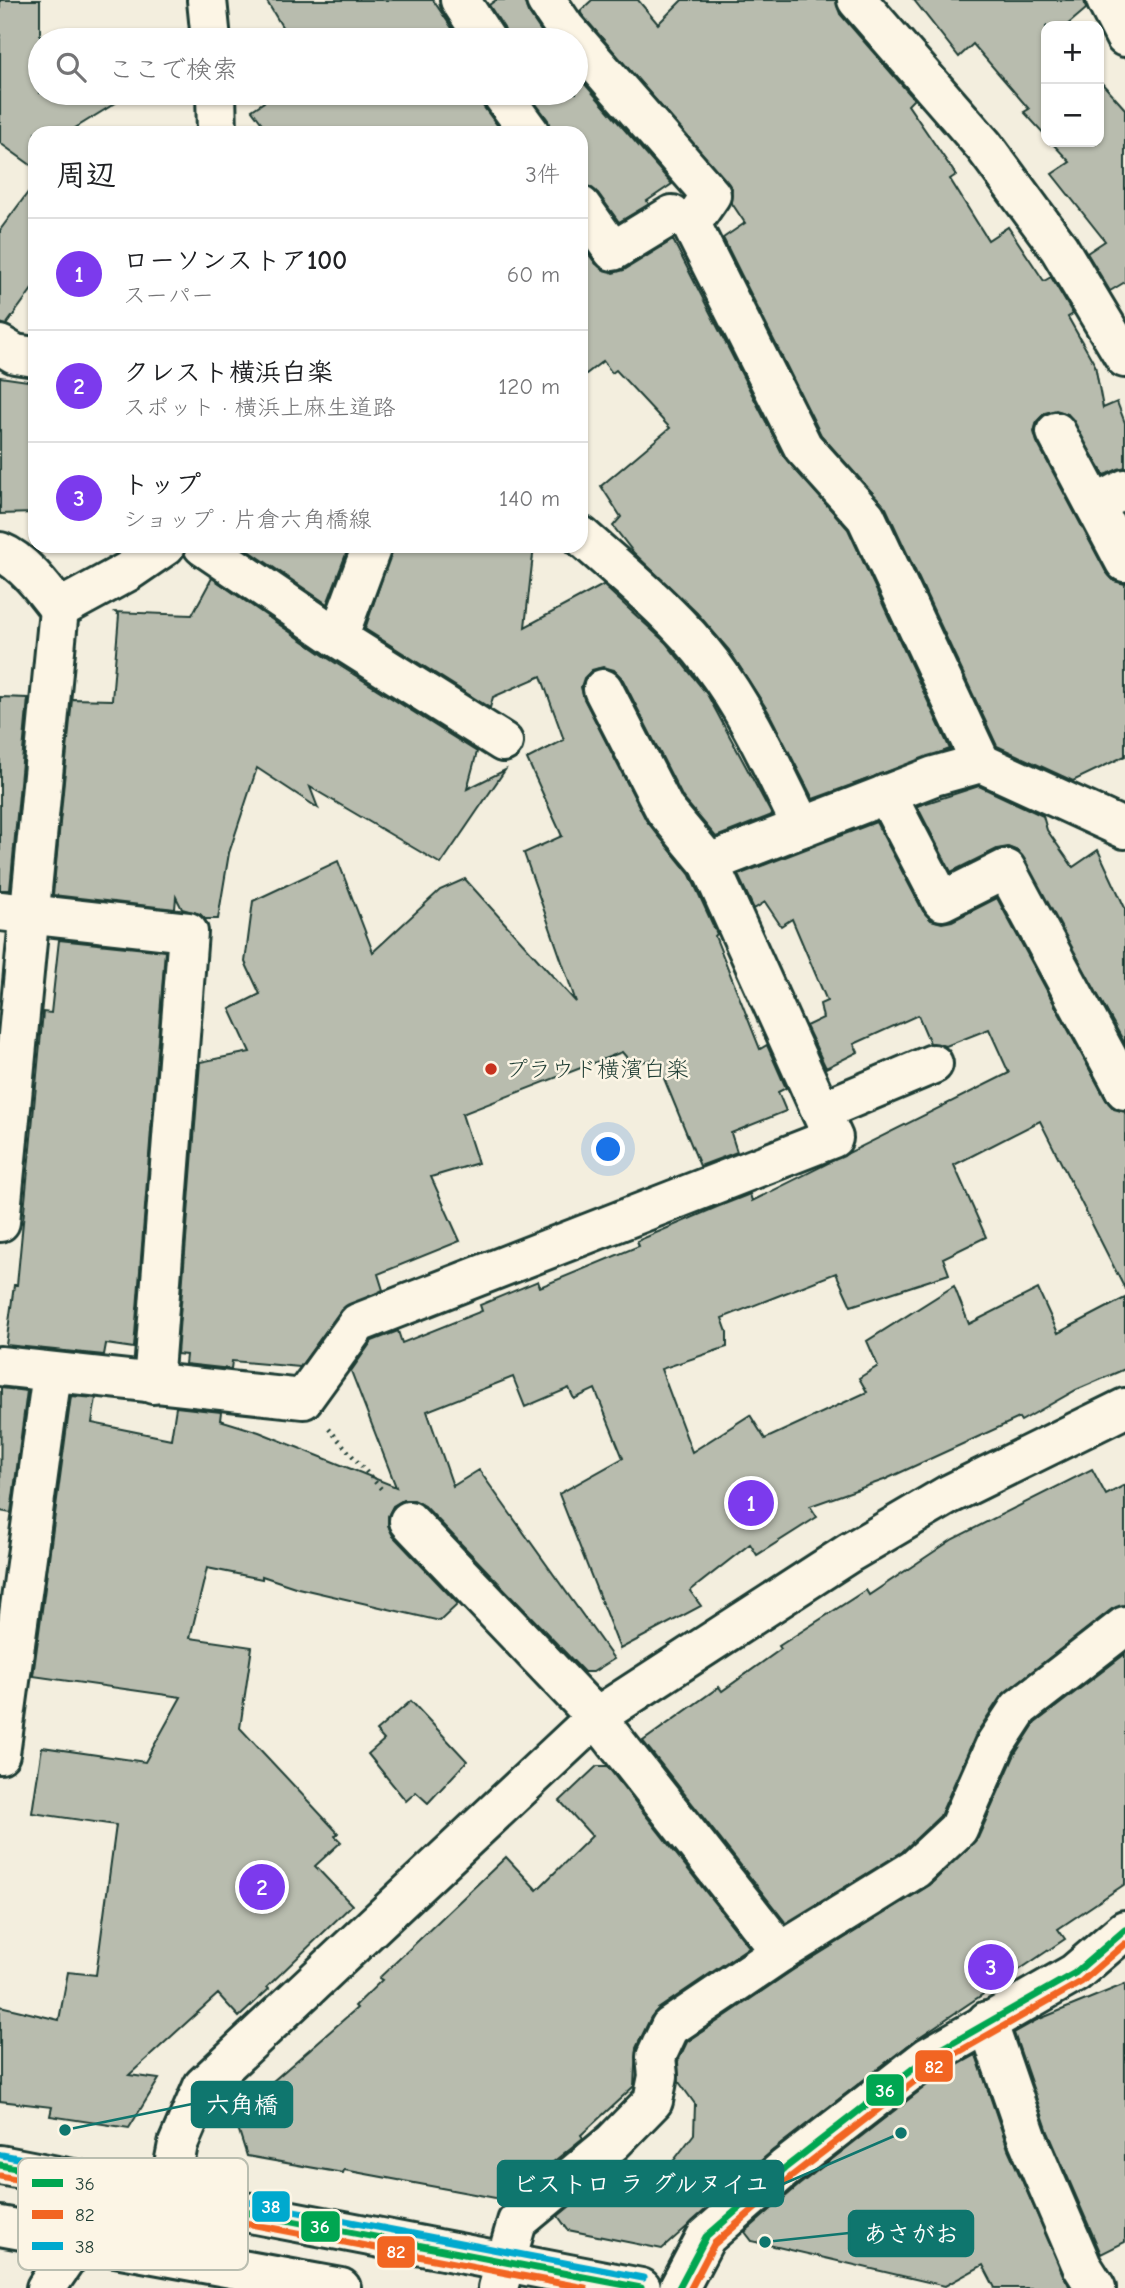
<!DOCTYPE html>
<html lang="ja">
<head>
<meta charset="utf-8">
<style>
  :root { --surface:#fff; --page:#f6f6f6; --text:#202124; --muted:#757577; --line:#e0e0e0; --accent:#7c3aed }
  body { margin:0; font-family:"Comic Neue","Klee One",sans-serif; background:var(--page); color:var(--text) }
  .controls { position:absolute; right:21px; top:21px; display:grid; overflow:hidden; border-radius:14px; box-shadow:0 2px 5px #0004 }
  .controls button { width:63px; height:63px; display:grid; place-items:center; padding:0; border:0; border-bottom:2px solid var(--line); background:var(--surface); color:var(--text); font:35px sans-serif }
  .you { position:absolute; left:609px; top:1150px; width:24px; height:24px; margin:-18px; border:5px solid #fff; border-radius:50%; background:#1a73e8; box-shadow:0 0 0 10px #1a73e833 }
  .badge { display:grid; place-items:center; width:46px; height:46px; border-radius:50%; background:var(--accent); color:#fff; font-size:23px; font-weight:700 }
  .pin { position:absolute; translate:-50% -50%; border:4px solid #fff; box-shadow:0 2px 7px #0006 }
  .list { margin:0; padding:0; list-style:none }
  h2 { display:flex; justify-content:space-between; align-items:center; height:91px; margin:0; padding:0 28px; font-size:30px }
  h2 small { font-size:23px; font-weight:400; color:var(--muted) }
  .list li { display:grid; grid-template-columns:46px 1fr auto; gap:21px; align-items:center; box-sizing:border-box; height:112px; padding:0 28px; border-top:2px solid var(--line) }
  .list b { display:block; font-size:26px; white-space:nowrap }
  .list p { margin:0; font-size:23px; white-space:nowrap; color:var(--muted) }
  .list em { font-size:23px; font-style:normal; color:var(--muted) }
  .icon { flex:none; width:38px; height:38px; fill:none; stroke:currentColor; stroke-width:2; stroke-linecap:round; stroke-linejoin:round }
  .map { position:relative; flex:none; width:1125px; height:2288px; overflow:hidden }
  .search { position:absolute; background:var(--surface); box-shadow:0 2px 5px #0004; left:28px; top:28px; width:560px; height:77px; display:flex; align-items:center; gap:18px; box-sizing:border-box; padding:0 24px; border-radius:38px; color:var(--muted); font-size:26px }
  .panel { position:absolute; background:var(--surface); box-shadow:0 2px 5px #0004; left:28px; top:126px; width:560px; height:427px; border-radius:21px }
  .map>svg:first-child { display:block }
  .building { fill:#b8bcae; stroke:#1f3d34; stroke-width:2 }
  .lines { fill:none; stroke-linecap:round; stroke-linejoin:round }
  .minor-casing { stroke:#1f3d34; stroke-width:44 }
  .major-casing { stroke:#1f3d34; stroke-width:44 }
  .path { stroke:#1f3d34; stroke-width:4.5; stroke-dasharray:2 5; stroke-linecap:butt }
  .minor { stroke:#fcf5e5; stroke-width:38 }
  .major { stroke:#fcf5e5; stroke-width:38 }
  .bus-1-casing { stroke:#fcf5e5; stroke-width:12 }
  .bus-2-casing { stroke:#fcf5e5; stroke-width:12 }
  .bus-3-casing { stroke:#fcf5e5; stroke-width:12 }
  .bus-1 { stroke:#00a651; stroke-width:7 }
  .bus-2 { stroke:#f26522; stroke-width:7 }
  .bus-3 { stroke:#00a9ce; stroke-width:7 }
  .poi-dot { fill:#c8321e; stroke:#fcf5e5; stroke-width:2.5 }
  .labels { text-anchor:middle; stroke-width:5; stroke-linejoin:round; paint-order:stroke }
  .poi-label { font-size:23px; fill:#1f3d34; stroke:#fcf5e5; text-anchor:start }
  .key { fill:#fcf5e5; stroke:#babeb0; stroke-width:2 }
  .key-label { font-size:19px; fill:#1f3d34 }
  .leader { fill:none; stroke:#0f766e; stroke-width:2.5 }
  .callout-dot { fill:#0f766e; stroke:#fcf5e5; stroke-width:2.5 }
  .callout { fill:#0f766e; stroke:#0f766e; stroke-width:2.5 }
  .callout-label { font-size:24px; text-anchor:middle; font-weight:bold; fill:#fff }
  .line-badge { stroke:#fcf5e5; stroke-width:2.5 }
  .badge-label { font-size:19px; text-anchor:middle; font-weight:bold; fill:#fff }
</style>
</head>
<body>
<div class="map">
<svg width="1125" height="2288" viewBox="0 0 1125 2288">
  <rect width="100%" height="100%" fill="#f3eede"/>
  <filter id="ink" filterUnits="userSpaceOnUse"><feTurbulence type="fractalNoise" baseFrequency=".0143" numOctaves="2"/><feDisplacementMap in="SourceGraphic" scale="14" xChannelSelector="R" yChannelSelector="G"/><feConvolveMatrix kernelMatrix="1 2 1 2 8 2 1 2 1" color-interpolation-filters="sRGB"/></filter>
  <g filter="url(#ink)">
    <g class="building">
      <path d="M0 0H40V93H125L127 96 67 133H35V168L0 143Z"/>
      <path d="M266 0H433L460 40H290Z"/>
      <path d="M496 0H524L528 12 547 40H508L504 28 489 5Z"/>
      <path d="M592 0H638L658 24 682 0H836L840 14 914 99 908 105 956 175 950 179 988 240 1008 227 1044 281 1051 277 1073 314 1068 317 1095 365 1103 408 1117 402 1125 423V467L1104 475 1068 414 1056 410 1045 413 1037 421 1034 432 1037 442 1106 572 1114 581 1125 584V756L1073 781 997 746 886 508 821 435 723 238 745 223 731 202 732 188 582 15 580 11Z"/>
      <path d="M914 0H1084L1086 9 1066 26H1046V136L1024 112 1029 109 973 44 959 57Z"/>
      <path d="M576 74 672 184 647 201 649 204 619 222 598 193 581 184V133H551L548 120 528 93H576Z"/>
      <path d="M1099 80 1125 109V282L1110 291 1087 253 1105 241 1052 174 1070 162 1051 142H1099Z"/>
      <path d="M258 93H480L483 106 503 133H269L252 110 264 102Z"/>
      <path d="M35 183V285L6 325 0 323V230Z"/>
      <path d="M673 240 784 457 848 529 950 749 813 799 768 711 729 650 697 613 634 553 613 526 621 517 601 486 670 428 616 370 612 373 603 361 581 378V244L596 264 613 273 624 270Z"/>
      <path d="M0 377 35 382V513L0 514Z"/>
      <path d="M242 546H349L327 604Z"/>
      <path d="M393 546H534L525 627 603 585 666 643 707 694 772 815 716 837 683 798 622 678 614 670 603 667 592 670 584 678 581 687 584 699 646 820 690 875 717 934 715 936 760 1049 767 1045 786 1088 778 1092 786 1111 731 1133 737 1152 700 1166 656 1059 632 1064 622 1052 462 1114 478 1163 431 1177 460 1241 378 1274 383 1290 341 1310 300 1367 232 1361 231 1369 185 1364 186 1355 177 1354 200 1062 250 1052 230 1009 260 994 245 962 253 901 338 861 373 952 440 890 465 879 576 1002 524 853 562 836 527 759 564 740 541 676 493 697 490 708 365 629Z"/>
      <path d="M212 578 326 657 477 752 467 789 505 770 441 864 310 787 318 808 257 768 229 853 218 919H205L200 914 182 909 176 897 175 909 53 895 72 699 112 700 119 615 115 612 192 615Z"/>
      <path d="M0 697 28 698 10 890H0Z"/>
      <path d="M979 786 1043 816 1047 830 1073 867 1098 850 1125 908V1044L1018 851 1008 847 997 849 951 872 917 806Z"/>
      <path d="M876 822 923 911 931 920 942 923 952 921 997 898 1106 1100 1114 1109 1125 1112V1289L1040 1121 954 1165 986 1237 943 1258 949 1274 851 1306 836 1273 722 1318 727 1332V1347L661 1369 692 1452 750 1415 765 1439 867 1392 859 1378 878 1366 867 1341 954 1286 969 1324 1038 1289 1058 1333 1125 1298V1369L1076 1390 1021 1421 1019 1418 884 1480 810 1506 817 1517 757 1555 750 1544 690 1591 701 1606 620 1649 559 1494 623 1458 595 1389 574 1399 569 1388 525 1407 513 1377 427 1411 453 1486 479 1470 614 1659 593 1672H584L425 1506 414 1500H403L393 1506 388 1516V1525L393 1536 458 1604 440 1621 298 1588 262 1576V1579L207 1568 190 1638 252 1647 240 1728 338 1833 335 1836 341 1842 315 1866 352 1905 267 1987 269 1989 239 2017 218 1994 129 2075 159 2079 129 2128 50 2116 52 2107 0 2101V2006L59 2020 68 1972 96 1975 116 1825 32 1813 42 1747 145 1762 181 1697 33 1676 71 1396 96 1398 92 1423 171 1439 176 1407 221 1412 220 1420 259 1432 396 1487 351 1371 372 1341 398 1331 402 1343 482 1311 480 1305 538 1281 540 1287 639 1246 637 1241 717 1207 750 1194 752 1201 1009 1073 989 1029 946 1046 930 1043 918 1015 854 1044 858 1052 826 1068 806 1026 823 1018 820 1004 827 1001 792 919 781 926 765 902 754 909 738 875Z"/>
      <path d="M59 940 165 951 134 1348 106 1344 104 1355 6 1345 14 1285H17L43 1012 51 1013Z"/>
      <path d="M1 1388 27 1391 11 1513 0 1511Z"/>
      <path d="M1092 1469 1106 1495 1125 1485V1605L1112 1609 1001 1696 976 1734 940 1816 902 1852 786 1923 643 1741 719 1687 722 1691 781 1649 779 1646 866 1590 869 1595 953 1539Z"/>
      <path d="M1125 1654V1884L1058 1929 1065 1939 915 2040 772 2151 662 2249 568 2230 558 2216 610 2173 622 2188 646 2172 655 2185 694 2134 695 2104 679 2082 678 2061 687 2042 793 1970 930 1885 978 1838 1015 1754 1035 1723Z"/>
      <path d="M411 1701 467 1761 428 1803 416 1792 406 1801 368 1754 384 1740 376 1731Z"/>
      <path d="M597 1766H607L749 1947 658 2009 651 2017 636 2048 634 2086 581 2135 583 2138 506 2200 344 2170 343 2173 247 2156 234 2115 357 2008 355 2006 382 1980 379 1978 506 1857 537 1890 592 1836 560 1801Z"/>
      <path d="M1125 1984V2242L1101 2254 1048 2132 1014 2033 1037 2020Z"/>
      <path d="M976 2055 1008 2149 1070 2288H995L983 2265 945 2286 752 2241 745 2232 799 2185 940 2075Z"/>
    </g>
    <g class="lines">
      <defs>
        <g id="minor">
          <path d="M207 0 211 40"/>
          <path d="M460 0 486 40"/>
          <path d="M546 0 565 28 711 195 691 224 803 447 866 517 981 763"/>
          <path d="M857 0 984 146 1059 248 1125 358"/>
          <path d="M1106 0 1125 37"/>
          <path d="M216 93 217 133"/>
          <path d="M501 93 530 133"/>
          <path d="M581 206 613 251 672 215"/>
          <path d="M0 345 15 354 35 357"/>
          <path d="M1056 432 1125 562"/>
          <path d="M1095 505 1125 489"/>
          <path d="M581 536C626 576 675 615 711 663 749 713 774 771 802 827"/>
          <path d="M203 546 338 638 503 742"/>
          <path d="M0 552C23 561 44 589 59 609"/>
          <path d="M338 638 372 546"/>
          <path d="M886 794 942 901 1006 869 1125 1090"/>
          <path d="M709 863 934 776 981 763 1125 829"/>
          <path d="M0 911 188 932 153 1384"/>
          <path d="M821 1111 933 1064"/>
          <path d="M0 1222 59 609 127 572 165 546"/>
          <path d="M0 1366 303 1399 358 1323 833 1138 709 863 665 810 603 689"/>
          <path d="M409 1521 596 1717 781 1952"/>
          <path d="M0 1754 52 1373"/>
          <path d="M987 2021 1028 2140 1082 2266 1096 2288"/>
          <path d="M168 2195 178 2144 203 2086 596 1717 849 1553 948 1495 1125 1408"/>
          <path d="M46 2288 79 2240"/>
          <path d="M498 2288 517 2222 613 2142 653 2101 658 2076 656 2057 670 2027 781 1952 915 1869 958 1829 996 1743 1019 1708 1125 1626"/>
          <path d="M679 2288 706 2237 785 2168 928 2057 1075 1973 1125 1930"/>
        </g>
        <g id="major">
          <path d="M0 2165 641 2288"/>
          <path d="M0 2226 341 2288"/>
        </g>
      </defs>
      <use href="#minor" class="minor-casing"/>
      <use href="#major" class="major-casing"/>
      <path class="path" d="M329 1429 383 1491"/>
      <use href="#minor" class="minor"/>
      <use href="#major" class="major"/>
      <defs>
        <g id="bus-1">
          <path d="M0 2165 641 2288"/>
          <path d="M679 2288 706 2237 785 2168 928 2057 1075 1973 1125 1930"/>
        </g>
        <g id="bus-2">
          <path d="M0 2176 585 2288"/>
          <path d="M691 2288 714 2244 792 2176 934 2066 1081 1982 1125 1944"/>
        </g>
        <path id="bus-3" d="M2 2155 643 2278"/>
      </defs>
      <use href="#bus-1" class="bus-1-casing"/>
      <use href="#bus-2" class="bus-2-casing"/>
      <use href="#bus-3" class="bus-3-casing"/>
      <use href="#bus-1" class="bus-1"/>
      <use href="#bus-2" class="bus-2"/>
      <use href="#bus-3" class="bus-3"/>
    </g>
  </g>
  <circle class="poi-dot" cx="491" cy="1069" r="7"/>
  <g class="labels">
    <g class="poi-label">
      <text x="505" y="1077">プラウド横濱白楽</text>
    </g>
  </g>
  <rect x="18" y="2158" width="230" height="112" rx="10" class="key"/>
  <rect x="32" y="2179" width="31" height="8" fill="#00a651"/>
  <rect x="32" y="2210" width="31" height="9" fill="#f26522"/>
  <rect x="32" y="2242" width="31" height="8" fill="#00a9ce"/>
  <g class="key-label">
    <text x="75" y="2190">36</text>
    <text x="75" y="2221">82</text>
    <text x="75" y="2253">38</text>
  </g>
  <path class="leader" d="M65 2130L192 2104M901 2133L783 2184M765 2242L849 2233"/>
  <g class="callout-dot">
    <circle cx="65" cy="2130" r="7"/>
    <circle cx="901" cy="2133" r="7"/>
    <circle cx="765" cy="2242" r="7"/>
  </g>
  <g class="callout">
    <rect x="192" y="2082" width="100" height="45" rx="7"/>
    <rect x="498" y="2161" width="285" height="45" rx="7"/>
    <rect x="849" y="2211" width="124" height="45" rx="7"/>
  </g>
  <g class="callout-label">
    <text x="242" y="2113">六角橋</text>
    <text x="641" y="2192">ビストロ ラ グルヌイユ</text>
    <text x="911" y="2242">あさがお</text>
  </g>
  <g class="line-badge">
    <rect x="914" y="2049" width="40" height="34" rx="7" fill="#f26522"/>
    <rect x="865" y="2073" width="40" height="34" rx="7" fill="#00a651"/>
    <rect x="251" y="2190" width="40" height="33" rx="7" fill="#00a9ce"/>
    <rect x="300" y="2210" width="41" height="33" rx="7" fill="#00a651"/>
    <rect x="376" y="2235" width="40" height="34" rx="7" fill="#f26522"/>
  </g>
  <g class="badge-label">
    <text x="934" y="2073">82</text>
    <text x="885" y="2097">36</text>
    <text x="271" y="2213">38</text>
    <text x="320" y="2233">36</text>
    <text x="396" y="2258">82</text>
  </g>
</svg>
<div class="controls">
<button>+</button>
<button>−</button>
</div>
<div class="you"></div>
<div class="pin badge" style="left:751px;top:1503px">1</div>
<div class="pin badge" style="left:262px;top:1887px">2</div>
<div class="pin badge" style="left:991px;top:1967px">3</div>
<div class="search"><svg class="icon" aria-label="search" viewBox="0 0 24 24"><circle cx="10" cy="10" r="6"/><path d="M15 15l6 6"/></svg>ここで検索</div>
<section class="panel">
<h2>周辺<small>3件</small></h2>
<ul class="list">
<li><span class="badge">1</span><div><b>ローソンストア100</b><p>スーパー</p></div><em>60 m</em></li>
<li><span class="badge">2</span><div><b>クレスト横浜白楽</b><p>スポット · 横浜上麻生道路</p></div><em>120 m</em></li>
<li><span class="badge">3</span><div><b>トップ</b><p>ショップ · 片倉六角橋線</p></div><em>140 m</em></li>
</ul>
</section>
</div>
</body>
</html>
